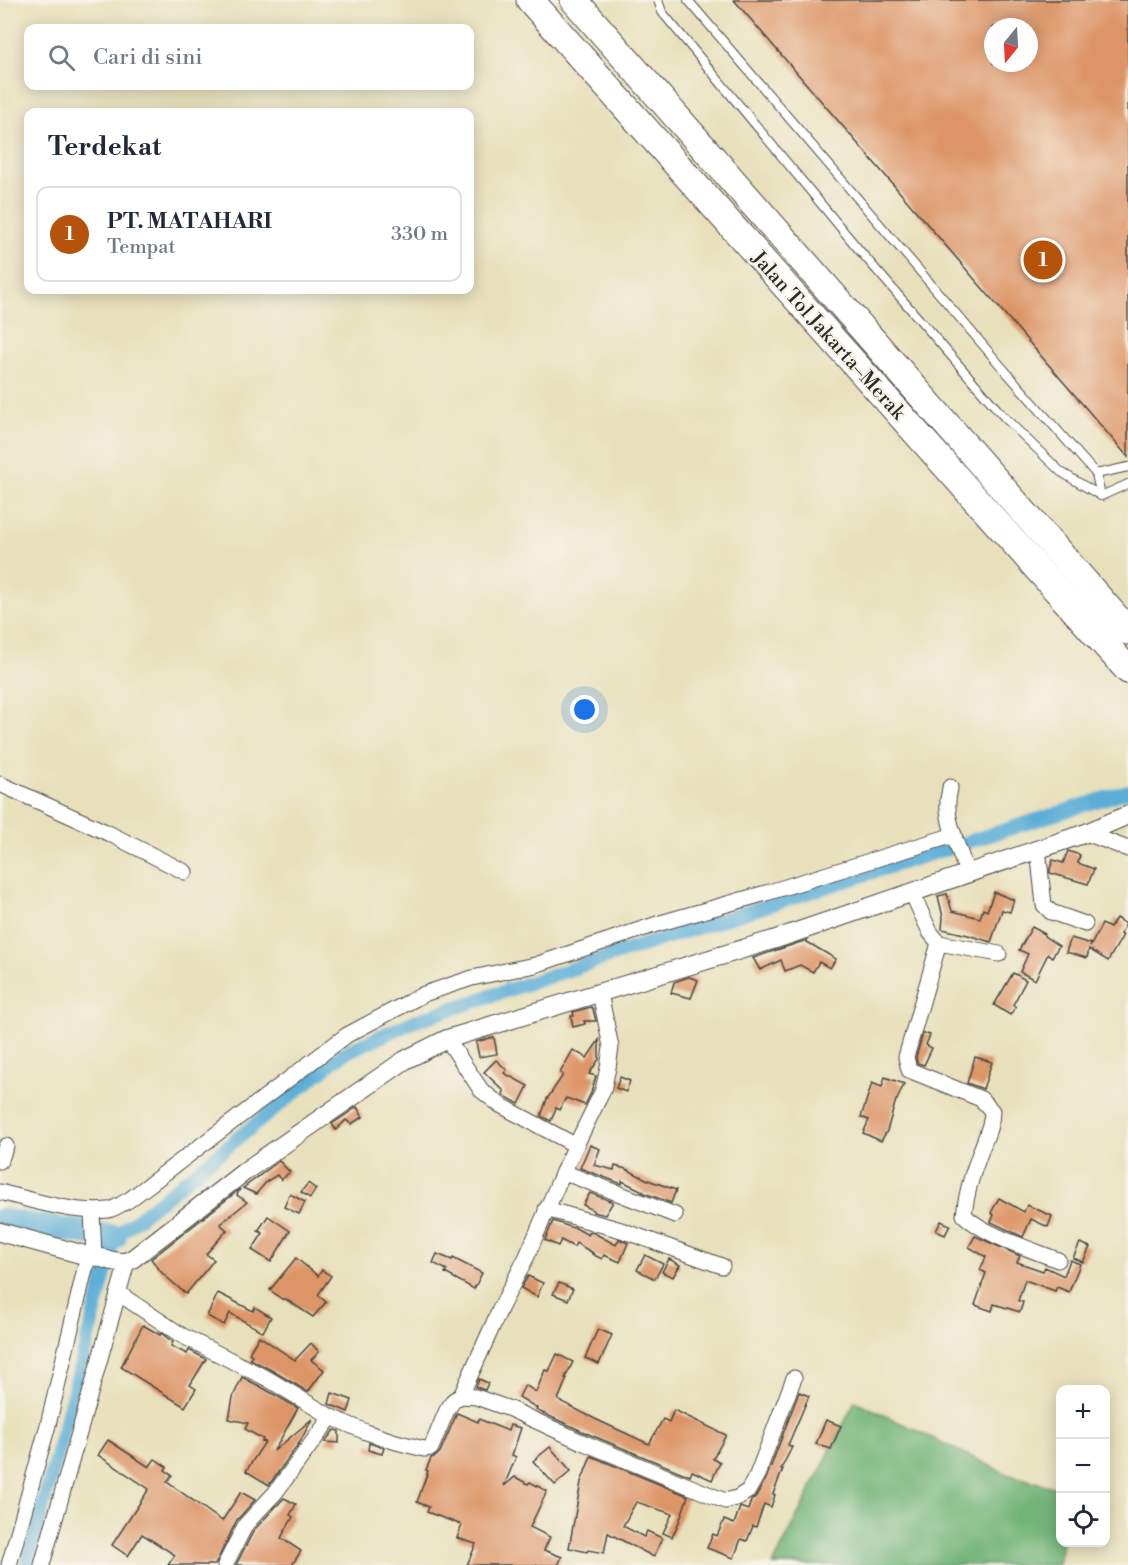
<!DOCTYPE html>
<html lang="id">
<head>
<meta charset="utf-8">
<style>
  :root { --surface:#fff; --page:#f6f6f7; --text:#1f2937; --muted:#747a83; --line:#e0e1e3; --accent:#b45309 }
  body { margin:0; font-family:"Libre Bodoni",serif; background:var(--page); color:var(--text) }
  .controls { position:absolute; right:18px; bottom:18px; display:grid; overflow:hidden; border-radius:12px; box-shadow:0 3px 15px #0003 }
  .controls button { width:54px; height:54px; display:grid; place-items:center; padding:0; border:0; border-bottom:2px solid var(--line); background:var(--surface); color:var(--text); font:30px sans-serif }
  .compass { position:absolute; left:984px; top:18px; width:54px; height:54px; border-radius:50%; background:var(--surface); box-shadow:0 3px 15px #0003; rotate:198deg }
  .you { position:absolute; left:585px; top:710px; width:21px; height:21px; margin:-15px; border:4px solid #fff; border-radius:50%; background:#1a73e8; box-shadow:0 0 0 9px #1a73e833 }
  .badge { display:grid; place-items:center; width:39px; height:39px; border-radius:50%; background:var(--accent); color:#fff; font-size:20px; font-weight:700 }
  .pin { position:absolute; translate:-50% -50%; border:3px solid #fff; box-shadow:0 2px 6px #0006 }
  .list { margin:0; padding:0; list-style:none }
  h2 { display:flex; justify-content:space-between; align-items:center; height:78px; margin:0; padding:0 24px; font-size:26px }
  h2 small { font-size:20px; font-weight:400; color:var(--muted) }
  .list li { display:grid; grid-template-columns:39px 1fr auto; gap:18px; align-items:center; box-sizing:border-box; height:96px; margin:0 12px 12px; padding:0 12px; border:2px solid var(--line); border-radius:12px }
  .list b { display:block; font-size:22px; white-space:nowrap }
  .list p { margin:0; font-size:20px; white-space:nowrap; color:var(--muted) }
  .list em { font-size:20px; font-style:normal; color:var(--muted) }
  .icon { flex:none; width:33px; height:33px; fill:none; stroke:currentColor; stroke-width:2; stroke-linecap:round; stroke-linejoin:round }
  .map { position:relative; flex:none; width:1128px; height:1565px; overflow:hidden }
  .search { position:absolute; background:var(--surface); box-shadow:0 3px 15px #0003; left:24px; top:24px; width:450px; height:66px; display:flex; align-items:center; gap:15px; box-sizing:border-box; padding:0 21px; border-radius:12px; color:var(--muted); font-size:22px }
  .panel { position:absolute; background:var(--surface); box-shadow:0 3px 15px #0003; left:24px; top:108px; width:450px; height:186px; border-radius:12px }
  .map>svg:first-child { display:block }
  .forest { fill:#72b478; stroke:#4e7052; stroke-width:1.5 }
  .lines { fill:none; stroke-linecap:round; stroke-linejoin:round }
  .canal { stroke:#5caed7; stroke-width:14 }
  .river { stroke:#5caed7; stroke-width:24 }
  .building { fill:#dd9466; fill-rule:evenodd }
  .service-casing { stroke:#474641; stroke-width:10 }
  .minor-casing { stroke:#474641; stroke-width:17 }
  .tertiary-casing { stroke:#474641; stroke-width:20 }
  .motorway-casing { stroke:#474641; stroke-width:29 }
  .service { stroke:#fff; stroke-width:8 }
  .minor { stroke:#fff; stroke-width:15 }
  .tertiary { stroke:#fff; stroke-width:18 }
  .motorway { stroke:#fff; stroke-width:27 }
  .labels { text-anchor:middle; stroke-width:5; stroke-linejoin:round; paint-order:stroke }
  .street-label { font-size:20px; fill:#2b2b2b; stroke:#f7f3e8 }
</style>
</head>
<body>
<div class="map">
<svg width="1128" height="1565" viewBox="0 0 1128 1565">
  <rect width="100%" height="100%" fill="#f7f3e8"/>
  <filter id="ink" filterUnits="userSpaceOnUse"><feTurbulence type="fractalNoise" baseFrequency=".0167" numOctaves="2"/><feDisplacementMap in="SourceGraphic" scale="12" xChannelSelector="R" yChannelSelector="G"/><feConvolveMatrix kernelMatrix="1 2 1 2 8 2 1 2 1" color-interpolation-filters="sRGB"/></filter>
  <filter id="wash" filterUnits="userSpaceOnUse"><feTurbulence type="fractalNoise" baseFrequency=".008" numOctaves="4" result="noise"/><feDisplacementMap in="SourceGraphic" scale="24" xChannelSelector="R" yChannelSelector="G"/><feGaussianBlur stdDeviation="1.35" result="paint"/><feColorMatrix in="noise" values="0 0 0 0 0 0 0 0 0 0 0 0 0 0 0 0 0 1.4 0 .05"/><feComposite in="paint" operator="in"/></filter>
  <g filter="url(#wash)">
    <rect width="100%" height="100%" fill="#e8e0bb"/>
    <path class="forest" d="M855 1401 1007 1474 1060 1489V1542L1062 1543 1059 1565H773Z"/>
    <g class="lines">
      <path class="canal" d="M27 1565 115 1237 344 1053 415 1021 662 939 1128 791"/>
      <path class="river" d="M0 1220 115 1237"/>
    </g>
    <g id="blocks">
      <g class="building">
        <path d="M734 0H1128V457ZM993 27H1029V63H993Z"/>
        <path d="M1068 851 1080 855 1078 863 1094 869 1088 884 1050 873V869L1053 860 1063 863Z"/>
        <path d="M994 892 1014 900 1010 912 1002 910 991 942 968 935 942 929 943 917 938 896 947 894 952 911 980 918 983 909 987 911Z"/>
        <path d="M1116 918 1126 924 1120 934 1123 935 1108 961 1089 949 1087 958 1066 952 1071 938 1091 944 1090 947 1102 924 1110 928Z"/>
        <path d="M1032 927 1045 934 1044 936 1059 946 1052 957 1048 954 1035 980 1020 972 1028 954 1019 950Z"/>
        <path d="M807 940V942L836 959 830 968 819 962 813 972 800 965 785 971 781 960 760 970 753 958Z"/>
        <path d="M1013 973 1026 980 1013 1005 1016 1007 1010 1015 994 1005Z"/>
        <path d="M689 977 698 980 691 998 671 993 674 982Z"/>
        <path d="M591 1007 593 1009 596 1021H584L585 1024 573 1027 571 1016H574L573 1012Z"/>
        <path d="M923 1033 930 1035 926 1045 932 1048 924 1065 917 1063 916 1057Z"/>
        <path d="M494 1037 497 1054 479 1057 476 1042Z"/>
        <path d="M599 1040V1059L589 1074 596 1076 591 1093 585 1105 566 1098 559 1110 556 1108 551 1121 541 1116 547 1099 563 1075 560 1073 573 1050 587 1058Z"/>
        <path d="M975 1057 992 1062 983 1089 967 1083Z"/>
        <path d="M496 1060 507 1070 504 1073 528 1086 519 1104 503 1095 504 1091 484 1072Z"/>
        <path d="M620 1077 630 1081 626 1092 616 1088Z"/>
        <path d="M885 1077 904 1084 897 1100H896L887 1131 881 1141 863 1133 869 1120 861 1117 872 1083 882 1087Z"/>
        <path d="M357 1107 363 1117 351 1124 346 1120 336 1130 332 1124Z"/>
        <path d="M590 1145 600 1149 594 1165 614 1170 615 1166 626 1169 648 1180 676 1190 671 1203 642 1192 643 1191 622 1181V1184L580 1168Z"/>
        <path d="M279 1161 290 1172 281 1180 277 1175 267 1181 256 1194 243 1188Z"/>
        <path d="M308 1183 316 1189 310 1198 301 1192Z"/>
        <path d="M240 1189 237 1195 247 1202 220 1224 227 1230 206 1254 214 1260 186 1294 162 1273 151 1259Z"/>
        <path d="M590 1193 613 1202 605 1215 593 1212V1210L583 1205Z"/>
        <path d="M290 1194 305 1202 299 1214 284 1207Z"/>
        <path d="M999 1198 1024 1212 1027 1205 1052 1216 1048 1227 1031 1219 1023 1237 991 1222 994 1215 991 1213Z"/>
        <path d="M268 1216 290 1231 271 1262 252 1250 263 1233 258 1231Z"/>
        <path d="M553 1221 573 1228 574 1227 588 1235 590 1232 594 1233 616 1245 619 1239 628 1243 620 1262 604 1255 602 1259 592 1254 593 1253 576 1243 574 1247 561 1240 558 1246 545 1240Z"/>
        <path d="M941 1221 950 1225 945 1235 936 1231Z"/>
        <path d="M975 1236 1020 1256 1017 1262 1043 1271 1045 1267 1064 1276 1070 1260 1080 1264 1069 1292 1057 1287 1055 1291 1025 1280 1018 1301 1023 1302 1020 1312 994 1304 992 1311 975 1305 986 1273 980 1270 986 1257 969 1247Z"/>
        <path d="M1080 1243 1090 1247 1083 1262 1073 1258Z"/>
        <path d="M437 1254 452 1260 453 1258 482 1273 474 1289 445 1273 447 1270 433 1263Z"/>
        <path d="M645 1255 663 1264 655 1279 637 1270Z"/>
        <path d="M296 1258 318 1276 322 1270 331 1276 318 1295 326 1302 313 1317 284 1298 283 1300 270 1290Z"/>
        <path d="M669 1259 680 1265 673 1277 662 1272Z"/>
        <path d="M528 1276 543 1283 537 1297 521 1288Z"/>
        <path d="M559 1283 573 1289 568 1300 553 1294Z"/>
        <path d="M218 1293 253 1311 255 1307 271 1317 263 1332 230 1313 224 1325 207 1316Z"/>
        <path d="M143 1325 160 1335 161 1333 173 1342 171 1346 187 1354 189 1350 206 1359 190 1385 196 1389 185 1407 121 1367Z"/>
        <path d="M598 1329 612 1335 599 1364 585 1358Z"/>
        <path d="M259 1336 295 1360 311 1343 319 1352 311 1360 324 1370 308 1392 273 1371 250 1359 252 1355 249 1353Z"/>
        <path d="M557 1354 573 1362 565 1378H567L558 1400 595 1419 649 1444 663 1419 669 1422 674 1410 726 1435 713 1459 720 1462 712 1480 692 1471 690 1476 586 1433 536 1410 537 1408 519 1397 525 1385 536 1392 545 1370 549 1371Z"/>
        <path d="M242 1377 263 1388 298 1408 274 1451 312 1419 300 1442 269 1485 246 1471 265 1442 262 1441 263 1439 245 1429 248 1423 229 1419 233 1397Z"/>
        <path d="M479 1379 488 1383 485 1390 476 1387Z"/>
        <path d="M799 1392 809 1396 788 1445 792 1447 781 1469H783L773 1494 775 1495 771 1507 764 1504 756 1527 753 1526 747 1541 741 1539 734 1558 707 1548 713 1534 717 1536 724 1520 734 1524 740 1507 748 1510 751 1501 756 1496 766 1479Z"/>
        <path d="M332 1393 352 1400 348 1412 329 1404Z"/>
        <path d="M457 1413 478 1422 479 1419 508 1431 510 1425 521 1428 512 1455 516 1457 504 1486 515 1477 528 1484 530 1482 547 1491 530 1527 550 1537 544 1550 562 1557 558 1565H467L476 1544 457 1538 462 1525 427 1512 429 1507 417 1502 428 1471 426 1470 431 1458 436 1456 440 1452Z"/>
        <path d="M826 1420 841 1426 831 1449 816 1444Z"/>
        <path d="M334 1430 339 1431V1443L325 1442Z"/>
        <path d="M108 1440 149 1467 155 1459 167 1467 165 1470 172 1475 167 1482 222 1521 241 1492 255 1500 237 1520 215 1565H168L175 1555 142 1534 128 1556 112 1545 149 1489 98 1455Z"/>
        <path d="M369 1443 384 1448 382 1454 368 1450Z"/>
        <path d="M550 1447 571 1471 555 1485 533 1461Z"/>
        <path d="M591 1456 688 1496 679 1522 672 1537 663 1533 672 1514 637 1502 635 1504 623 1526 644 1537 647 1531 662 1538 654 1557 608 1533 604 1553 588 1550 587 1552 569 1548 581 1482Z"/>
        <path d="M284 1498 296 1504 290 1515 293 1517 281 1538 301 1551 292 1565H236L254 1530Z"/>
      </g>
    </g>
  </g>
  <g filter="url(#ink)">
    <use href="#blocks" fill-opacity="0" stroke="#474641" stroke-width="1.5"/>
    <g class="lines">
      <defs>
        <g id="service">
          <path d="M658 0 662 12 860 251 1004 417 1061 472 1101 496 1096 474 1000 365 688 0"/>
          <path d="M1096 474 1128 467"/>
          <path d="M1101 496 1128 484"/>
        </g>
        <g id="minor">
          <path d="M0 784 108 833 185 872"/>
          <path d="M950 787C950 791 948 796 948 801 946 823 961 852 967 874"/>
          <path d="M1086 833 1128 849"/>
          <path d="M1038 849 1044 905 1051 912 1085 924"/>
          <path d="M912 893 930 932 939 943 999 954"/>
          <path d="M939 943 906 1057 909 1070 981 1099 992 1111C992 1127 984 1140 979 1156 972 1174 966 1195 964 1215 984 1235 1030 1249 1058 1260"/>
          <path d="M600 993 611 1047 608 1068 603 1090 563 1172 675 1215"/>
          <path d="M447 1039 481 1090 500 1105 575 1145"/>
          <path d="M0 1161 6 1146"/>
          <path d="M0 1192C31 1200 76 1214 108 1210 115 1209 122 1203 129 1200L347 1035 424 994 472 978 535 965 657 924 766 893 954 835"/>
          <path d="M546 1209 621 1230 722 1266"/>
          <path d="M92 1211 94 1256"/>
          <path d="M118 1293 181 1335 268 1379 331 1417 366 1432 396 1442 424 1449 431 1448 447 1410 454 1400 461 1396 476 1397 510 1409 582 1442 725 1501 737 1498 748 1491 757 1475 794 1378"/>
          <path d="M461 1396 501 1307 527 1256 563 1172"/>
          <path d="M9 1565 48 1425 88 1256"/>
          <path d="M42 1565 127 1262"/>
          <path d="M225 1565 246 1524 275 1493 331 1417"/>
        </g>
        <path id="tertiary" d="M0 1232 88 1256C103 1256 117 1266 131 1260L248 1169 405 1060 447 1039 776 939 1086 833 1128 815"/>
        <g id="motorway">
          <path d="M530 0 1128 670"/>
          <path d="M574 0 1128 631"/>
        </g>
      </defs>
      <use href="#service" class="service-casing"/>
      <use href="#minor" class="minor-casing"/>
      <use href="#tertiary" class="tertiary-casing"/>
      <use href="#motorway" class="motorway-casing"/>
      <use href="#service" class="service"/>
      <use href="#minor" class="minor"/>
      <use href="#tertiary" class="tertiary"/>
      <use href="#motorway" class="motorway"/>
    </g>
  </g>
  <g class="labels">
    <g class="street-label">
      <text transform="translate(829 335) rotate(48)" y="7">Jalan Tol Jakarta–Merak</text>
    </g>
  </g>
</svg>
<div class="controls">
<button>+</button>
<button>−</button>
<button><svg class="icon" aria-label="locate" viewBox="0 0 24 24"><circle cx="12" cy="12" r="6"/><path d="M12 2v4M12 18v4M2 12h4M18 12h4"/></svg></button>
</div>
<svg class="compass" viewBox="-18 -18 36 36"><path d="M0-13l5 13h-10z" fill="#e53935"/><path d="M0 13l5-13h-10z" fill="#747a83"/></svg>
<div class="you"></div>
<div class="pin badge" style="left:1043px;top:260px">1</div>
<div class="search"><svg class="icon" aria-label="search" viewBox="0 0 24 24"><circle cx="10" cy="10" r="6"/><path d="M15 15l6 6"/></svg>Cari di sini</div>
<section class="panel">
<h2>Terdekat<small></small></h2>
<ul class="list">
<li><span class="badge">1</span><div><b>PT. MATAHARI</b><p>Tempat</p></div><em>330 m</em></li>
</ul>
</section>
</div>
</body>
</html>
